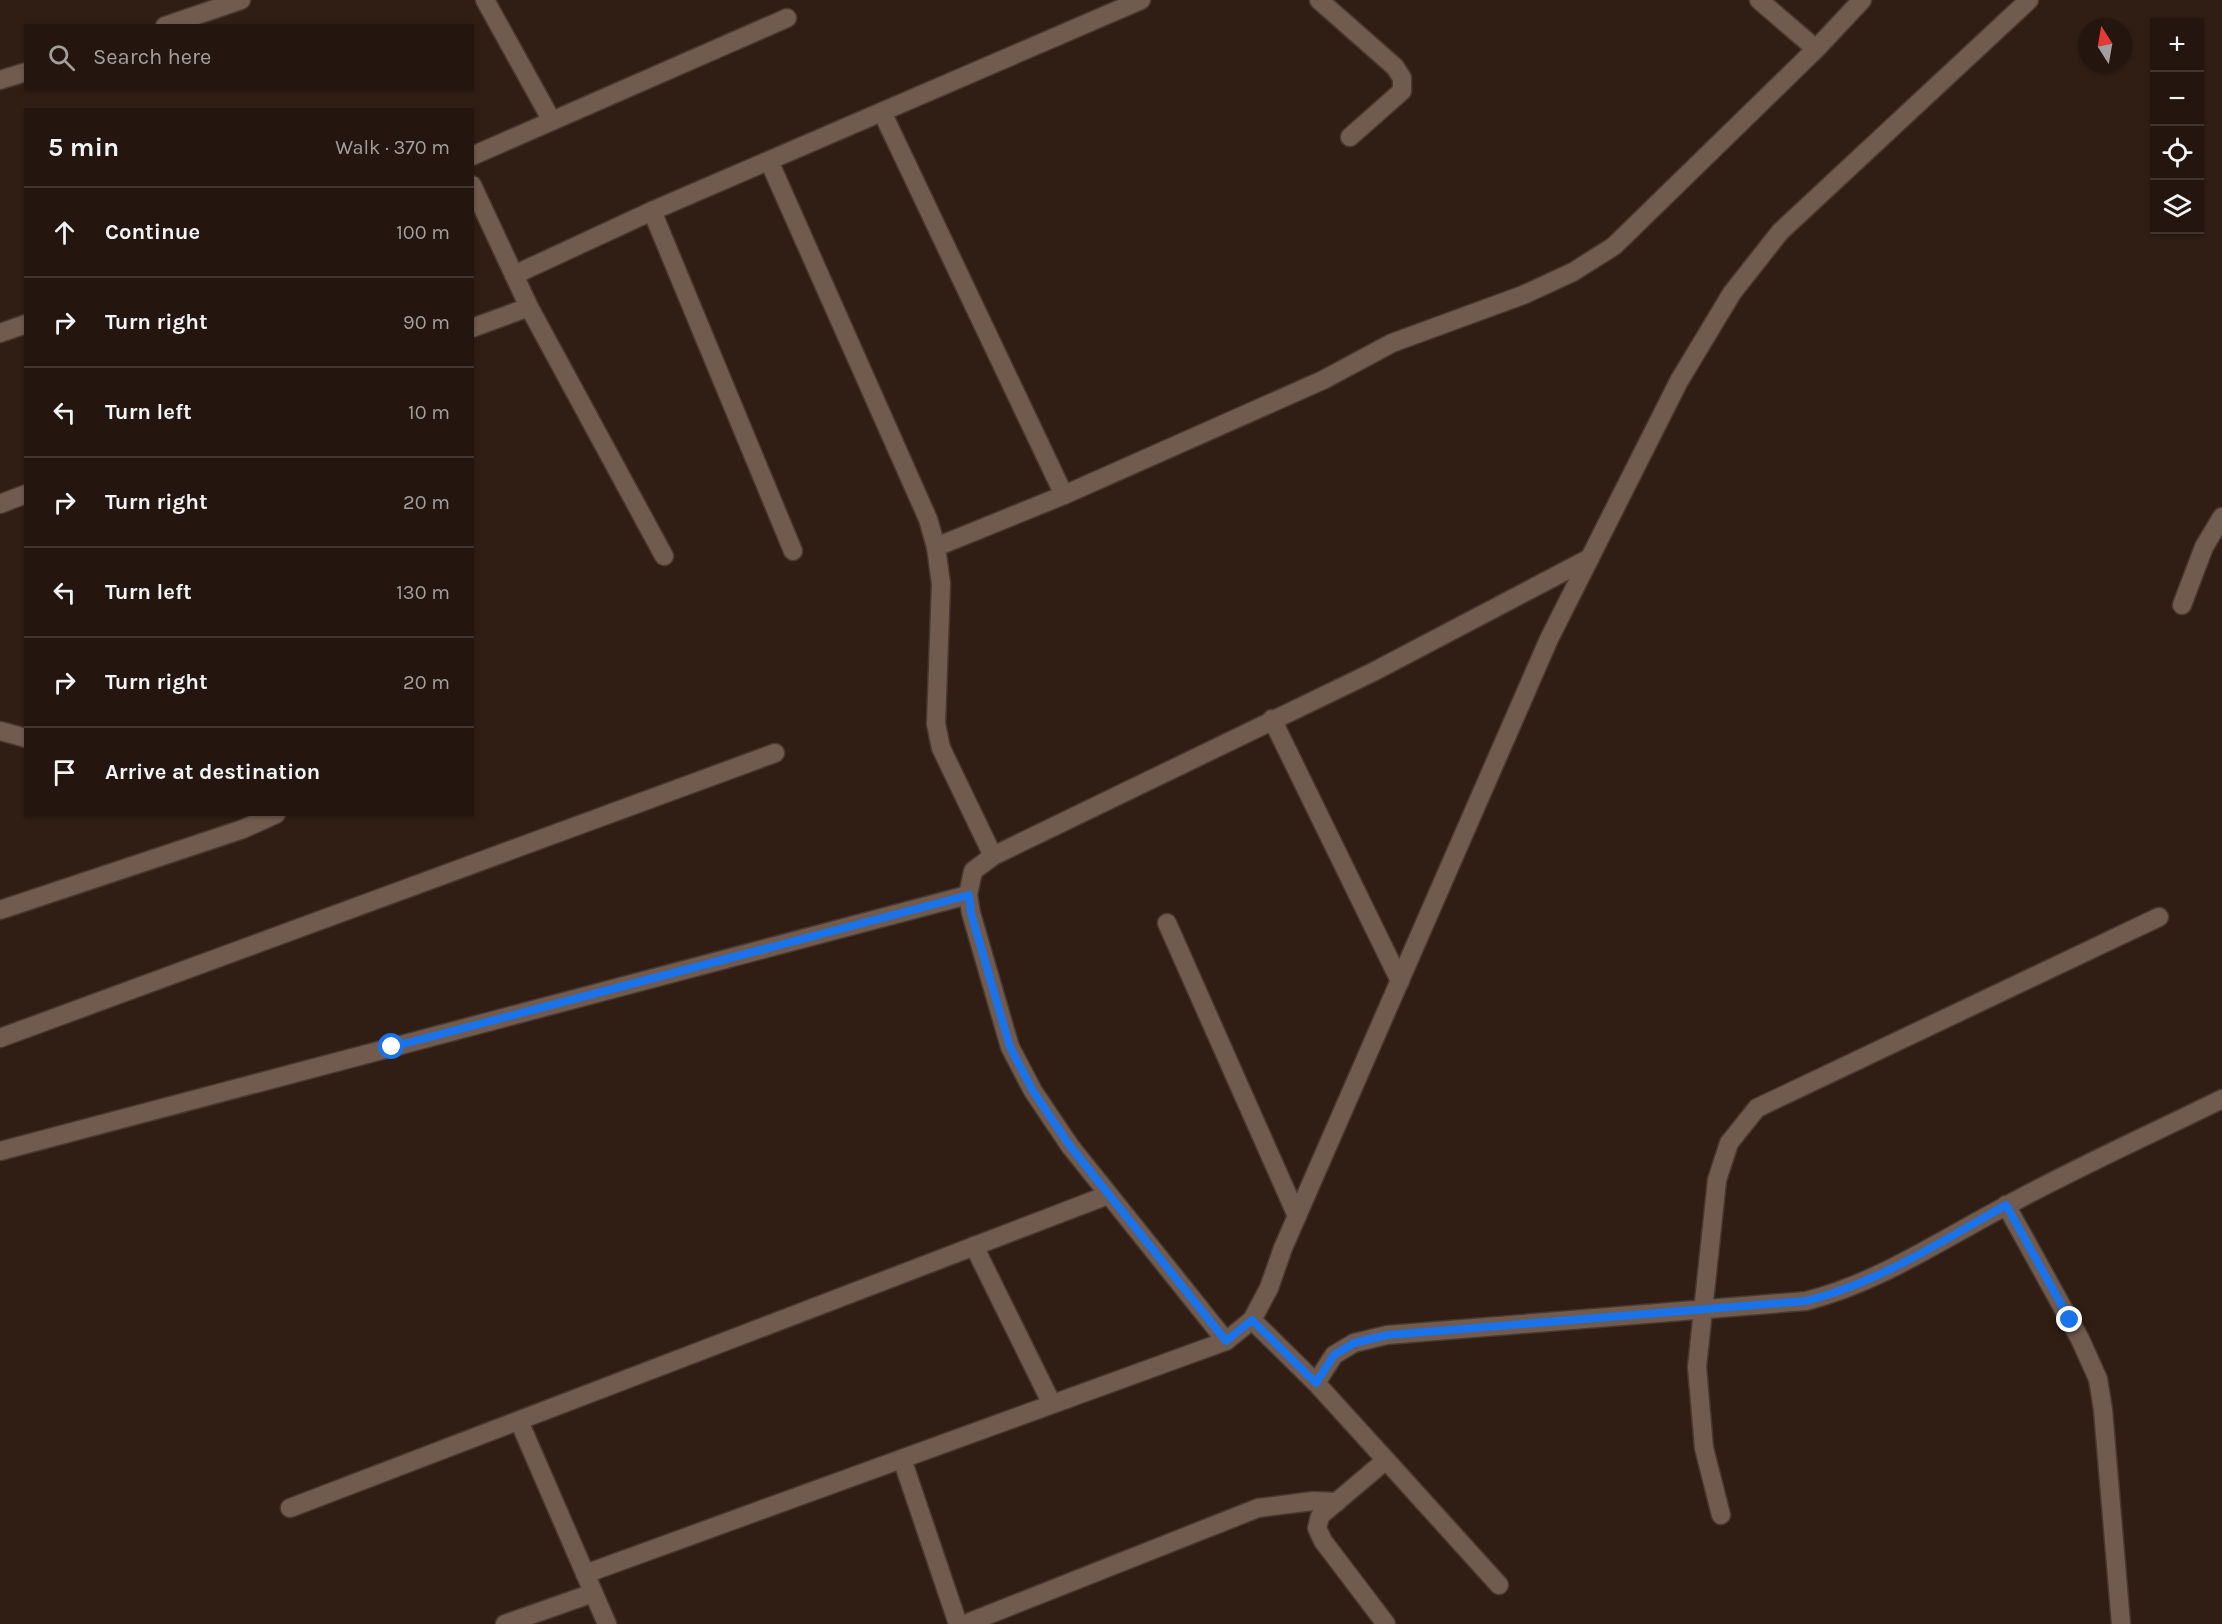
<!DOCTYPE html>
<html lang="en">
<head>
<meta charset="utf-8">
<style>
  :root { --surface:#24160f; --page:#30231d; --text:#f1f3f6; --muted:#a39f9e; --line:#41352f }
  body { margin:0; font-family:Karla,sans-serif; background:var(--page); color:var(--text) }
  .controls { position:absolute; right:18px; top:18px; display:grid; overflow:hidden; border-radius:0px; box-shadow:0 2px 4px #0004 }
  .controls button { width:54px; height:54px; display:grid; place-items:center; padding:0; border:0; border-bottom:2px solid var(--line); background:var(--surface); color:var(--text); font:30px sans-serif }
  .compass { position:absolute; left:2078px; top:18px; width:54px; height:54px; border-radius:50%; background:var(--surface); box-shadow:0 2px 4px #0004; rotate:349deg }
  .stop { position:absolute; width:18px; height:18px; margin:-14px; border:4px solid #1a73e8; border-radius:50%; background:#fff }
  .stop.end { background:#1a73e8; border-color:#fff; box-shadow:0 2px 6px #0008 }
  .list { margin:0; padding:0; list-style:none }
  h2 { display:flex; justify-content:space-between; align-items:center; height:78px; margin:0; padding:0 24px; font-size:26px }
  h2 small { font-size:20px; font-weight:400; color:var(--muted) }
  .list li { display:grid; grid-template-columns:39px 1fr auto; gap:18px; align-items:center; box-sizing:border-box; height:90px; padding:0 24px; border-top:2px solid var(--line) }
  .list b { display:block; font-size:22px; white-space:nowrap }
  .list em { font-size:20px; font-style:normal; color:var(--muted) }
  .icon { flex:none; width:33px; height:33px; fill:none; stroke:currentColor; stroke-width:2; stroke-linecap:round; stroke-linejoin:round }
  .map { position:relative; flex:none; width:2222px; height:1624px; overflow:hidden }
  .search { position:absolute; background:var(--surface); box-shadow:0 2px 4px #0004; left:24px; top:24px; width:450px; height:66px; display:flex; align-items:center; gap:15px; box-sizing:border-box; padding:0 21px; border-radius:0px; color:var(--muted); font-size:22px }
  .panel { position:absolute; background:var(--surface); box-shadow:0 2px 4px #0004; left:24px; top:108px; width:450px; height:708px; border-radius:0px }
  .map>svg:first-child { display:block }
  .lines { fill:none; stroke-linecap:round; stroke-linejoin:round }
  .minor-casing { stroke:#473932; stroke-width:21 }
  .minor { stroke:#705b4e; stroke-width:18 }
  .route { stroke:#1a73e8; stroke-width:8 }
</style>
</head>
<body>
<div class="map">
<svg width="2222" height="1624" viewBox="0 0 2222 1624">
  <rect width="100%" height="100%" fill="#301e14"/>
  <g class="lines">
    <defs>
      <g id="minor">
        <path d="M485 0 552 121"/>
        <path d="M1319 0 1395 67 1402 78V91L1350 137"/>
        <path d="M1759 0 1816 49"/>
        <path d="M165 26 241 0"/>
        <path d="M0 80 26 72"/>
        <path d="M882 112 1064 495"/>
        <path d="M472 156 787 18"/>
        <path d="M769 161 928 519 936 547 941 584 936 724 941 748 993 856"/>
        <path d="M472 185 529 307 664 556"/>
        <path d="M652 211 793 551"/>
        <path d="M514 275 652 211 1141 0"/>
        <path d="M472 328 529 307"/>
        <path d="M0 333 26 324"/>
        <path d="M0 504 26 494"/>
        <path d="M936 547 1064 495 1323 380 1392 343 1523 295 1573 272 1614 246 1816 49 1862 0"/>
        <path d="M2182 605 2204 547 2222 517"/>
        <path d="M1272 719 1400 981"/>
        <path d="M0 731 26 738"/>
        <path d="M0 910 243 829 276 814"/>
        <path d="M1167 923 1297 1216"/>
        <path d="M0 1038 775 753"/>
        <path d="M0 1151 968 895"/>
        <path d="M2006 1205 2080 1339 2098 1379 2103 1410 2121 1624"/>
        <path d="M974 1246 1052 1404"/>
        <path d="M1252 1320 1316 1383 1386 1460 1320 1516 1317 1528 1323 1541 1386 1624"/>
        <path d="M1226 1341 1070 1146 1033 1091 1010 1047 971 913 968 895 973 871 993 856 1373 672 1590 558"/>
        <path d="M1316 1383 1334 1355 1354 1343 1387 1335 1806 1301C1878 1283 1939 1241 2004 1207 2075 1168 2149 1135 2222 1099"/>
        <path d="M519 1421 607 1624"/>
        <path d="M902 1459 958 1624"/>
        <path d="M1386 1460 1499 1585"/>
        <path d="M290 1508 1108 1195"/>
        <path d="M1721 1515 1704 1448 1697 1367 1717 1180 1729 1143 1757 1108 2159 917"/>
        <path d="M585 1574 1226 1341 1252 1320 1269 1288 1283 1248 1549 639 1679 381 1732 293 1780 232 2029 0"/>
        <path d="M505 1624 593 1593"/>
        <path d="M965 1624 1258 1508 1313 1501 1337 1502"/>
      </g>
    </defs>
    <use href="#minor" class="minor-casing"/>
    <use href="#minor" class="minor"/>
  </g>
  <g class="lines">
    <path class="route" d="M392 1047 969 895 971 913 1010 1047 1033 1091 1070 1146 1226 1341 1252 1320 1316 1383 1334 1355 1354 1343 1387 1335 1806 1301C1878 1283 1942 1241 2006 1205L2070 1320"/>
  </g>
</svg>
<div class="controls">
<button>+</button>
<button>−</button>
<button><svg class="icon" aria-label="locate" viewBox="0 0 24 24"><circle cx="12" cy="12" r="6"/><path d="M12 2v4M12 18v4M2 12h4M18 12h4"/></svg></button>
<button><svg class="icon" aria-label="layers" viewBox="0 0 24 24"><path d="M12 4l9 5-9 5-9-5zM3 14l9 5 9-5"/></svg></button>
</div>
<svg class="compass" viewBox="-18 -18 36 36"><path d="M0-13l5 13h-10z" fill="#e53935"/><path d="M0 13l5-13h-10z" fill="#a39f9e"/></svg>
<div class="stop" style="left:392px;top:1047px"></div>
<div class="stop end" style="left:2070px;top:1320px"></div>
<div class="search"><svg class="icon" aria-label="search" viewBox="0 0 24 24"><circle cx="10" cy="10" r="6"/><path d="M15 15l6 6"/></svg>Search here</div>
<section class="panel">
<h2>5 min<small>Walk · 370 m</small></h2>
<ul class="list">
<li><svg class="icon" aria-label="ahead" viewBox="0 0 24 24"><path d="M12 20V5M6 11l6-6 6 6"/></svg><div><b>Continue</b></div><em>100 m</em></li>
<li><svg class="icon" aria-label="right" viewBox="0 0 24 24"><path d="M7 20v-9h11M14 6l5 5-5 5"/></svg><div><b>Turn right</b></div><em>90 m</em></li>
<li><svg class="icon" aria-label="left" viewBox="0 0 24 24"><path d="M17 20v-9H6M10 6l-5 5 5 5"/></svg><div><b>Turn left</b></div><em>10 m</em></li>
<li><svg class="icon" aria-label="right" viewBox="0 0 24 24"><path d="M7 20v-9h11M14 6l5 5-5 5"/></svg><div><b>Turn right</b></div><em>20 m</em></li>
<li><svg class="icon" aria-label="left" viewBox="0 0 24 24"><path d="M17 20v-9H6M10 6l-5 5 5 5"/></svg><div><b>Turn left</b></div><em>130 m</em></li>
<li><svg class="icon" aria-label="right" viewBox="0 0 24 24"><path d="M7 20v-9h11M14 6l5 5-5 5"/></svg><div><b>Turn right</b></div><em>20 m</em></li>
<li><svg class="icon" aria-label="arrive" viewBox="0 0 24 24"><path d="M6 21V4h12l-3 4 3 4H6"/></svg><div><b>Arrive at destination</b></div></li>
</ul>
</section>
</div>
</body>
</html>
